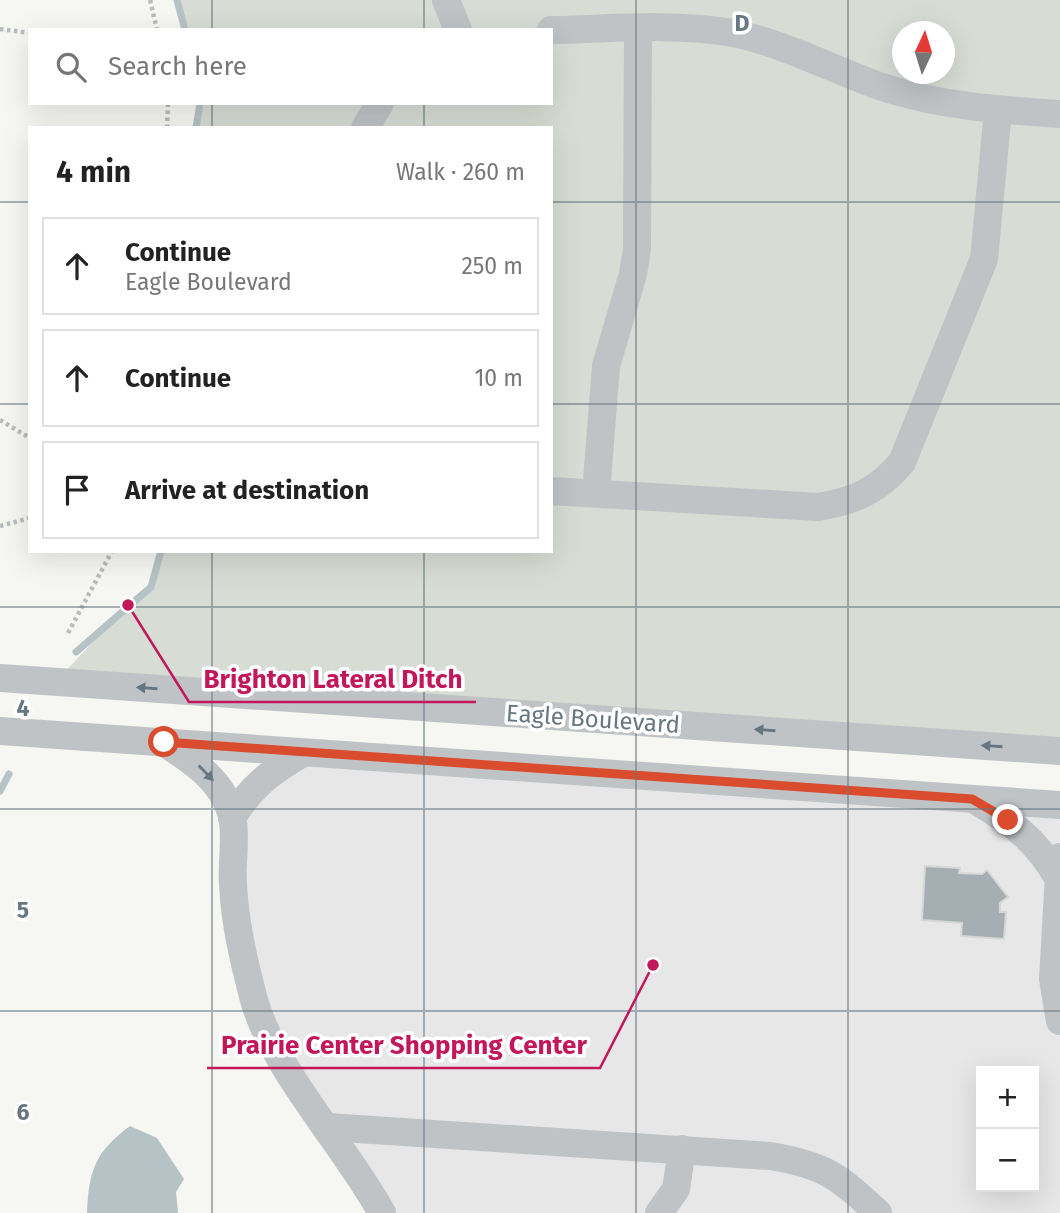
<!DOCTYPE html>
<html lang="en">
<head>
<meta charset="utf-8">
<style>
  :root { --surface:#fff; --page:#f2f2f2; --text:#222; --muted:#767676; --line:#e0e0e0 }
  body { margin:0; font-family:"Fira Sans",sans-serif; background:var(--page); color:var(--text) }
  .controls { position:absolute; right:21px; bottom:21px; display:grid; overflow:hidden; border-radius:0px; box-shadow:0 7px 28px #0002 }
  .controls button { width:63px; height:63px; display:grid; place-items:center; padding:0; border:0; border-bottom:2px solid var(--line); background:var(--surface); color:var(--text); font:35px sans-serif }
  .compass { position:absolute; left:892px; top:21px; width:63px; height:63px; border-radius:50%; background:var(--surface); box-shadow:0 7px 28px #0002; rotate:4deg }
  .stop { position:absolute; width:21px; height:21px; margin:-16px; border:5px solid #da4c2e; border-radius:50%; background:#fff }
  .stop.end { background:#da4c2e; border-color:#fff; box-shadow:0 2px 7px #0008 }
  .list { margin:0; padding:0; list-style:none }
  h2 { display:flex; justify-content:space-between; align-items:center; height:91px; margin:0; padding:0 28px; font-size:30px }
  h2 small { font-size:23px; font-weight:400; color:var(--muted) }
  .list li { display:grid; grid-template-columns:46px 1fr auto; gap:21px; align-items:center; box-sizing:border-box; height:98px; margin:0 14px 14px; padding:0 14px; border:2px solid var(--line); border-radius:0px }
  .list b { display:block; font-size:26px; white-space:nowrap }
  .list p { margin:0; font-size:23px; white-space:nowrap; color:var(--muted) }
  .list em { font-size:23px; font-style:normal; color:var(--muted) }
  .icon { flex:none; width:38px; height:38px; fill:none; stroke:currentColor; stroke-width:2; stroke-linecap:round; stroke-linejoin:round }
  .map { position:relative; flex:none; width:1060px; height:1213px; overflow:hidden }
  .search { position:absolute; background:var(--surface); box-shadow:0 7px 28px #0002; left:28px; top:28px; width:525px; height:77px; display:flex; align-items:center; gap:18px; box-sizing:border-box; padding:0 24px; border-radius:0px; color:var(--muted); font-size:26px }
  .panel { position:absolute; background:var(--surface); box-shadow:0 7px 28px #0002; left:28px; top:126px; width:525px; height:427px; border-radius:0px }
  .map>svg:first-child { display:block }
  .built { fill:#e6e7e6; fill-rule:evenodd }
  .green { fill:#d7dcd4; fill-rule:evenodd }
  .water { fill:#b6c3c6 }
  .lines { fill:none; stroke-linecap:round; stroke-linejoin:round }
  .stream { stroke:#b6c3c6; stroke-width:7 }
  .building { fill:#a5aeb3; stroke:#d7d7d5; stroke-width:2 }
  .path { stroke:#b9bcbe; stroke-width:4.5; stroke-dasharray:3.5 3.5; stroke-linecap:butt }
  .minor { stroke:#bfc3c6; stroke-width:28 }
  .oneway { fill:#667782 }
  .route { stroke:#da4c2e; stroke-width:9 }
  .grid { fill:none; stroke:#667782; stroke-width:2; stroke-opacity:0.55 }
  .labels { text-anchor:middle; stroke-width:7; stroke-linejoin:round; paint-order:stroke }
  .street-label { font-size:24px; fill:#667782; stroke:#fff }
  .grid-label { font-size:23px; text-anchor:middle; font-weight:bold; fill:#667782; stroke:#fff; stroke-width:7; stroke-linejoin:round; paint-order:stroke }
  .leader { fill:none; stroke:#c2185b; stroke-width:2.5 }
  .callout-dot { fill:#c2185b; stroke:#fff; stroke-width:2.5 }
  .callout-label { font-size:26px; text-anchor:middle; font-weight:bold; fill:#c2185b; stroke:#fff; stroke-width:7; stroke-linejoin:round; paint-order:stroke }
</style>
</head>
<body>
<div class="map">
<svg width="1060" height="1213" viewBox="0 0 1060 1213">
  <rect width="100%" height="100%" fill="#f6f6f2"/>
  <path class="built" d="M303 753 1060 805V1213H382L277 1051 237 927 246 794ZM981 1071H1034V1187H981Z"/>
  <path class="green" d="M177 0H1060V751L58 679 128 605 151 587 161 551H551V128H196L200 103H551V30H185ZM902 32H944V74H902Z"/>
  <path class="water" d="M130 1126 157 1138 184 1179 176 1192 178 1213H87C89 1170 95 1152 130 1126Z"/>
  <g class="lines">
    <g class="stream">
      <path d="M177 0 185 30"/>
      <path d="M196 128 200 103"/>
      <path d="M76 652 151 587 161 551"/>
      <path d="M0 791 9 774"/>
    </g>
  </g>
  <path class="building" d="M925 866 960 868 959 873 982 874 987 870 1008 897 1000 903V912H1006L1004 939 961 936 962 923 922 920Z"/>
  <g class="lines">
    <g class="path">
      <path d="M150 0 157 30"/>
      <path d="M0 29 30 33"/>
      <path d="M167 128 168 103"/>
      <path d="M0 420 30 438"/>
      <path d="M0 526 30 518"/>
      <path d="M68 633 112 551"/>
    </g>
    <g class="minor">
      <path d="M446 0 458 30"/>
      <path d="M551 30C609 29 670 23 727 32 780 41 831 69 882 87 940 106 1000 110 1060 114"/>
      <path d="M365 128 380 103"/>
      <path d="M551 491 818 507C854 501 878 491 902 462L984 259 998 110"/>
      <path d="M596 493 606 366 633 274 637 249 638 29"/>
      <path d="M0 678 1060 751"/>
      <path d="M0 731 1060 805"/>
      <path d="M166 744C194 762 223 781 232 816 237 838 231 863 233 885 235 924 244 962 254 1000 273 1069 346 1147 382 1213"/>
      <path d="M978 802C1013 823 1038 842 1058 878"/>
      <path d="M232 818C251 786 272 771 303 753"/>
      <path d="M1060 857 1053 979 1060 1021"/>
      <path d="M327 1127 770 1156C825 1165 838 1176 878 1213"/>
      <path d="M659 1213 676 1189 682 1149"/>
    </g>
  </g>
  <defs><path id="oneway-solid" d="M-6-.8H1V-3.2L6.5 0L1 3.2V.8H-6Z" transform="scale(1.75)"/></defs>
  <g class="oneway">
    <use href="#oneway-solid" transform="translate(147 688) rotate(-176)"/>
    <use href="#oneway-solid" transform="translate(765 730) rotate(-176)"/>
    <use href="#oneway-solid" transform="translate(992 746) rotate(-176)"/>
    <use href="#oneway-solid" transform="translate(206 773) rotate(46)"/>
  </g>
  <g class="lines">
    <path class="route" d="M164 742 972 799 1008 820"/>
  </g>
  <path class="grid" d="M212 0V30M424 0V30M636 0V1213M848 0V1213M212 103V128M424 103V128M0 202H30M551 202H1060M0 404H30M551 404H1060M212 551V1213M424 551V1213M0 607H1060M0 809H1060M0 1011H1060"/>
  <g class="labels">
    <g class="street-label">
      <text transform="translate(593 719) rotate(4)" y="8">Eagle Boulevard</text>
    </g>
  </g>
  <g class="grid-label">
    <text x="742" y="31">D</text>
    <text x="23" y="716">4</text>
    <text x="23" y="918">5</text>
    <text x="23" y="1120">6</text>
  </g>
  <path class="leader" d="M128 605L189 702H476M653 965L600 1068H207"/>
  <g class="callout-dot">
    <circle cx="128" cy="605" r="7"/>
    <circle cx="653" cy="965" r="7"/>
  </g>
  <g class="callout-label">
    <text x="333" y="688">Brighton Lateral Ditch</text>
    <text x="404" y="1054">Prairie Center Shopping Center</text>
  </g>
</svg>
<div class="controls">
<button>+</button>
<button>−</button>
</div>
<svg class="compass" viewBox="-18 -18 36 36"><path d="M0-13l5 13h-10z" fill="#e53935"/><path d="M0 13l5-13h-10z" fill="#767676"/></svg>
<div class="stop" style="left:164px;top:742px"></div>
<div class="stop end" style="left:1008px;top:820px"></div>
<div class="search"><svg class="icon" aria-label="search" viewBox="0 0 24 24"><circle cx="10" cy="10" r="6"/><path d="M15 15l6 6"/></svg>Search here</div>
<section class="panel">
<h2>4 min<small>Walk · 260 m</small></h2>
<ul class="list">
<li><svg class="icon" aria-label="ahead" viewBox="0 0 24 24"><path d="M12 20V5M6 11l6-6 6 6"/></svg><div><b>Continue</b><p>Eagle Boulevard</p></div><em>250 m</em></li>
<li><svg class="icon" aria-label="ahead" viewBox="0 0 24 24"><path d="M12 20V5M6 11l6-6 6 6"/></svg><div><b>Continue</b></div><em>10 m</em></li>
<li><svg class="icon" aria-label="arrive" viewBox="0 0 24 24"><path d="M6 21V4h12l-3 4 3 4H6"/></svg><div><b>Arrive at destination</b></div></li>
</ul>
</section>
</div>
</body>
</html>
